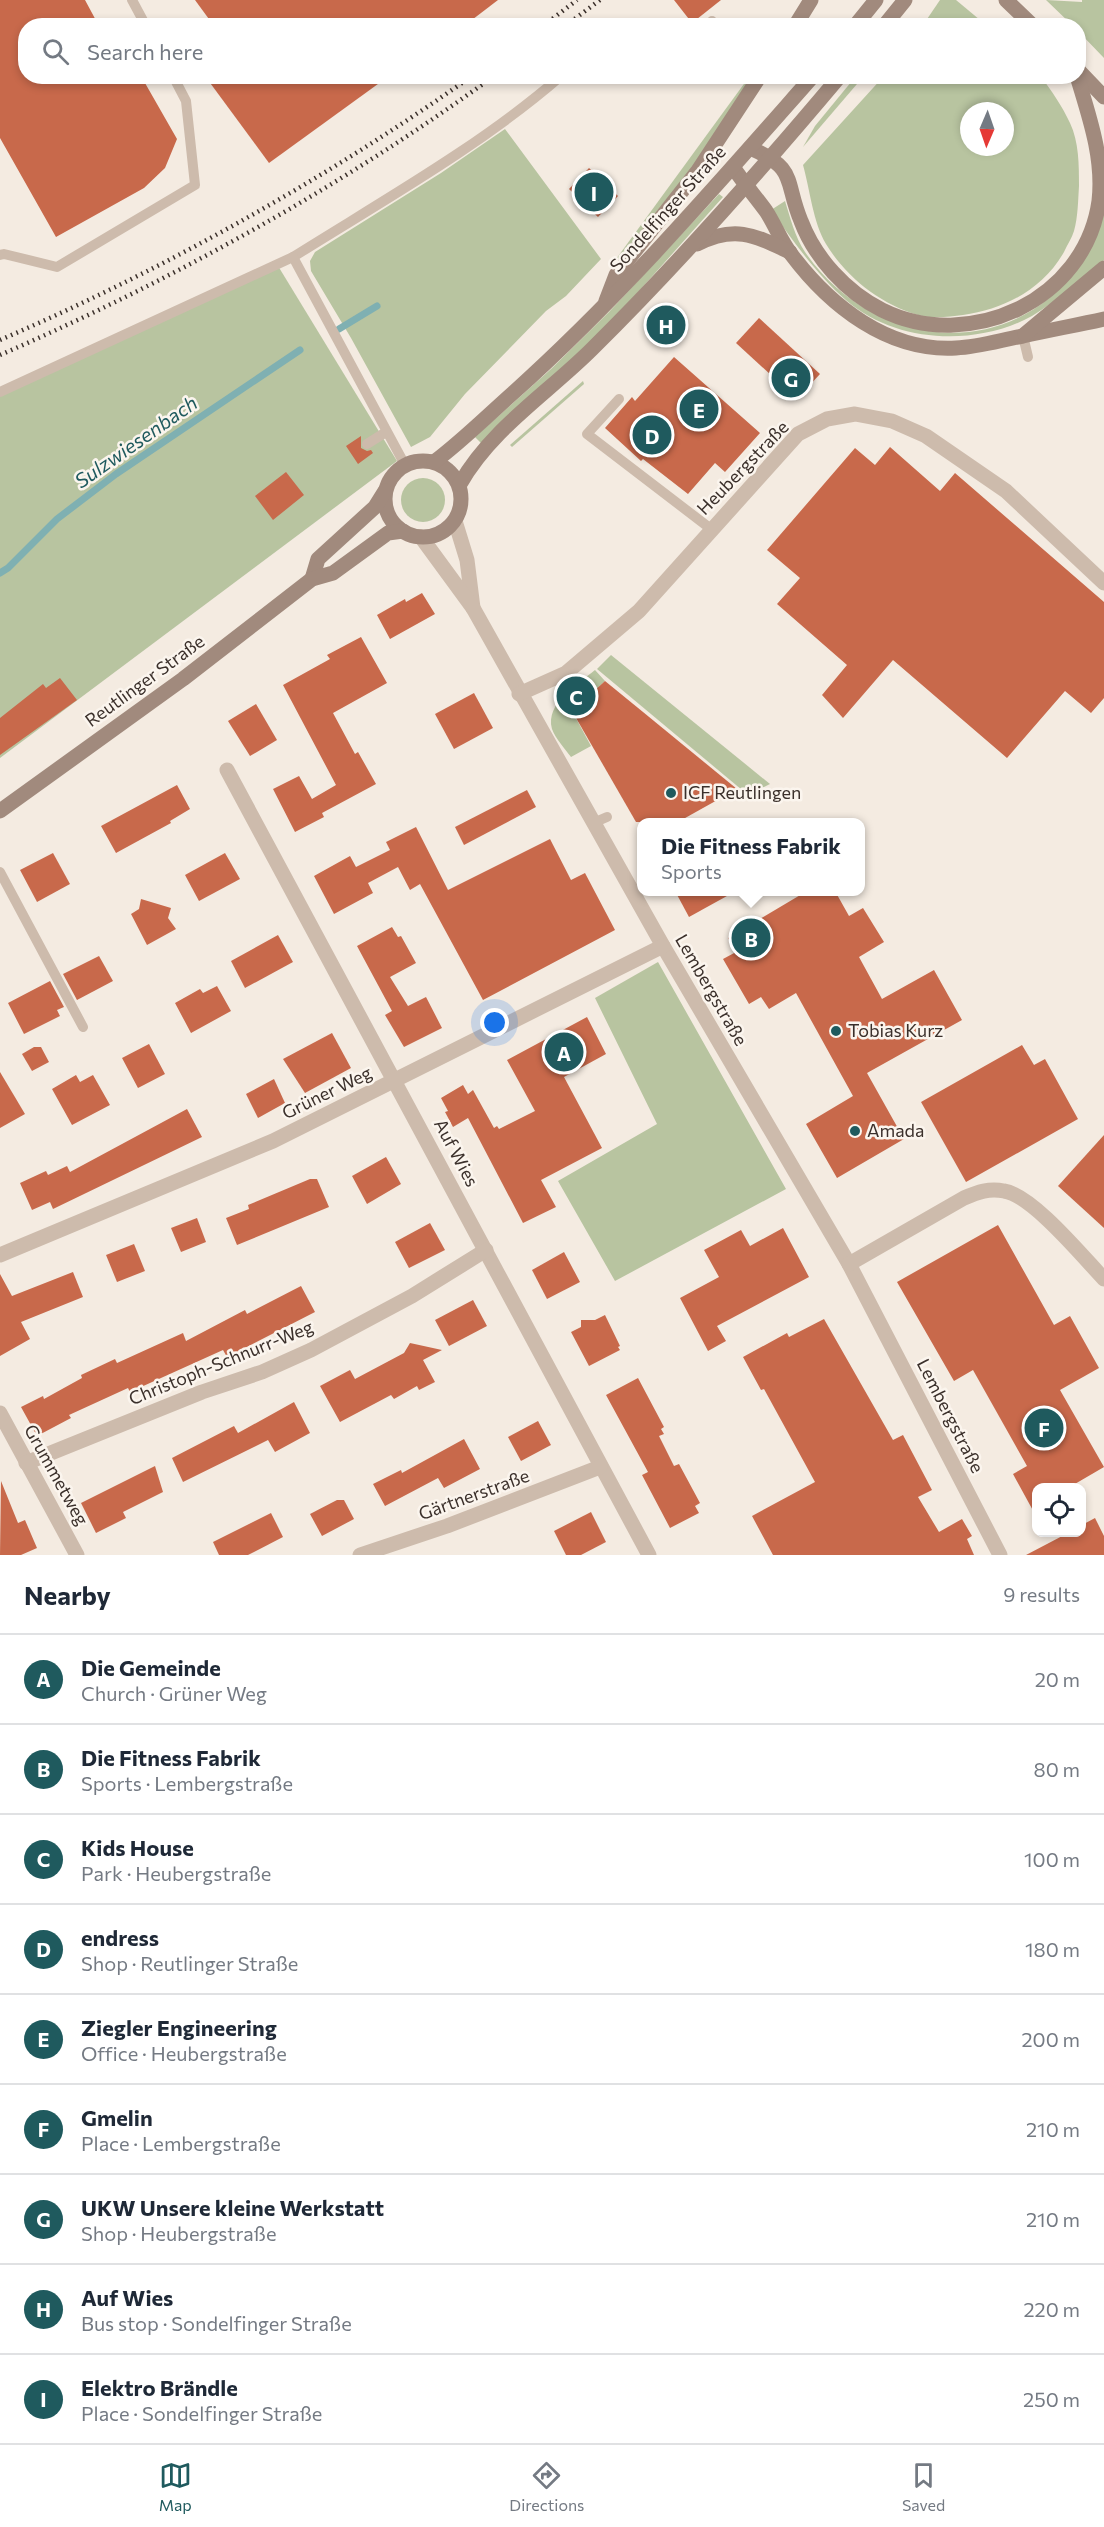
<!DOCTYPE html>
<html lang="en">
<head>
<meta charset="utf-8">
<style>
  :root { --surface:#fff; --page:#f6f6f7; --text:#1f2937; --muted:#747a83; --line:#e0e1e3; --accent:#1f5a5e }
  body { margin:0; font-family:Commissioner,sans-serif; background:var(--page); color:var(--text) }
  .controls { position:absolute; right:18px; bottom:18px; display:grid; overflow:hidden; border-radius:12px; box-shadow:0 3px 9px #0003 }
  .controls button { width:54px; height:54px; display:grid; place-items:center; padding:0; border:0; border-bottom:2px solid var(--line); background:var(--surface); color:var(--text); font:30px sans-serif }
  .compass { position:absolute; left:960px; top:102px; width:54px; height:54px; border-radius:50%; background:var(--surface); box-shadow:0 3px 9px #0003; rotate:182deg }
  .you { position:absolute; left:495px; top:1023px; width:21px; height:21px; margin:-15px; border:4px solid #fff; border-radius:50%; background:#1a73e8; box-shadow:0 0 0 9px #1a73e833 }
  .badge { display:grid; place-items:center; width:39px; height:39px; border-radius:50%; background:var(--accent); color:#fff; font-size:20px; font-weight:700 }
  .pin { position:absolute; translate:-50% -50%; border:3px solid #fff; box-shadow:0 2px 6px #0006 }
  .popup { position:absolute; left:637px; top:818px; width:228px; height:78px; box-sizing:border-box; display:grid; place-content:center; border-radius:12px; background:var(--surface); filter:drop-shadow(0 2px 4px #0005); font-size:20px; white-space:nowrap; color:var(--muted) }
  .popup b { font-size:22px; color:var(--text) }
  .popup::after { content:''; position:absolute; left:50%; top:100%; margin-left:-12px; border:12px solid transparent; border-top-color:var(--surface) }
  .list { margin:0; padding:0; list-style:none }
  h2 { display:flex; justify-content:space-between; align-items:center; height:78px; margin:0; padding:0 24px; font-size:26px }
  h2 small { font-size:20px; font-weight:400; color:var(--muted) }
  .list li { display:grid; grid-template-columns:39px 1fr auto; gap:18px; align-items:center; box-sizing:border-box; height:90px; padding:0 24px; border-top:2px solid var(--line) }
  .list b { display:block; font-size:22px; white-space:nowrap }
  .list p { margin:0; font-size:20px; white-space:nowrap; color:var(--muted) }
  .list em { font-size:20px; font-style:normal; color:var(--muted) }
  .icon { flex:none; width:33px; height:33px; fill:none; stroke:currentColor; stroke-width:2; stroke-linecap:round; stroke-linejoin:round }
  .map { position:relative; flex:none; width:1104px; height:1555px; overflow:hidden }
  .search { position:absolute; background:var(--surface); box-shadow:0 3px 9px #0003; left:18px; right:18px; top:18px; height:66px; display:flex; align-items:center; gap:15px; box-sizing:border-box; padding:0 21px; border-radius:24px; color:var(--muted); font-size:22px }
  .sheet { height:888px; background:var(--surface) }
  nav { display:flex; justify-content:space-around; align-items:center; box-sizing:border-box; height:84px; border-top:2px solid var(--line); background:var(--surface); font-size:16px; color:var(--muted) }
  nav a { display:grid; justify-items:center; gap:3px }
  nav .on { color:var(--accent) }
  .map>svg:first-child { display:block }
  .green { fill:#b8c4a0; fill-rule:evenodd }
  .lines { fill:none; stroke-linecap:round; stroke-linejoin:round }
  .stream { stroke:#7fb0b2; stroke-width:7 }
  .building { fill:#c8694b }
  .lane { stroke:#cdbbac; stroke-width:10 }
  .street { stroke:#cdbbac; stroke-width:15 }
  .secondary { stroke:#a18a7d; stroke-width:15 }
  .rail { stroke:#3b302b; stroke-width:4.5; stroke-dasharray:1.5 4.5; stroke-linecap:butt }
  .poi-dot { fill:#1f5a5e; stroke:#fbf5ee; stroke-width:2 }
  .labels { text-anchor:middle; stroke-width:5; stroke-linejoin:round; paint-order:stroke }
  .street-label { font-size:18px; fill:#3b302b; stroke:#fbf5ee }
  .poi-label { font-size:18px; fill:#3b302b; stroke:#fbf5ee; text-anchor:start }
  .water-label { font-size:20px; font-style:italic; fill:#1f5a5e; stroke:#fbf5ee }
</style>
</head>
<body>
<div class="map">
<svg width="1104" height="1555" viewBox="0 0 1104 1555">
  <rect width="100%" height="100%" fill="#f4ebe1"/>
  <g class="green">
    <path d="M940 0H956L986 25H923Z"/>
    <path d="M1046 0 1082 2V0H1104V58L1079 32 1078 26 1072 25Z"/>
    <path d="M856 76 863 77 803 147 815 126Z"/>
    <path d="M749 77H752L692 168 612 267 611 266Z"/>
    <path d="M883 77H1041C1052 91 1062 106 1070 123 1079 142 1079 165 1079 186 1078 201 1078 217 1074 231 1072 238 1067 245 1064 252 1043 289 1005 309 963 315 949 317 932 319 918 315 880 304 846 277 826 244 813 222 810 190 803 165ZM969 111H1005V147H969Z"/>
    <path d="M505 129 601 259 566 296 546 311 465 394 430 437 411 447 351 338 311 271 310 261 315 252 441 173Z"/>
    <path d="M719 194 723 197 615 318 482 444 475 437 551 369 609 312Z"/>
    <path d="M785 201C790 217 795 237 805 252 870 347 1006 366 1078 267 1090 252 1097 223 1104 204V260C1081 279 1057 301 1032 316 976 347 896 343 847 301 816 274 794 242 771 210Z"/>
    <path d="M275 261 397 461 0 758V394Z"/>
    <path d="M583 381 584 384 512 447 510 445Z"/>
    <circle cx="423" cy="500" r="22"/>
    <path d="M611 655 770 784 748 795 597 669Z"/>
    <path d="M595 670 605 681 572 711 591 746 571 757C566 750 555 738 552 729 545 703 578 684 595 670Z"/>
    <path d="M658 962 786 1189 615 1281 558 1181 657 1124 595 998Z"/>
  </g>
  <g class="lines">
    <g class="stream">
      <path d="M339 329 377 306"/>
      <path d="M0 573 8 568 57 519 116 474 300 350"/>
    </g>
  </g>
  <g class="building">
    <path d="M0 0H85L99 26H26V76H141L177 139 165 168 144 188 56 237 0 138Z"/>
    <path d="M195 0H498L464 26H214Z"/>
    <path d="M674 0H721L692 23Z"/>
    <path d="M205 76H389L269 163Z"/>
    <path d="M589 168 618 196 598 217 569 189Z"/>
    <path d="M759 318 820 374 797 399 736 343Z"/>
    <path d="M674 357 760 433 725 472 715 463 688 494 643 459 641 461 605 428 632 397 635 401Z"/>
    <path d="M361 436V448L367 451 371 450 373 453 358 464 346 446Z"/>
    <path d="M890 447 940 491 955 473 1104 602V698L1091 713 1065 691 1007 758 893 660 843 718 822 695 847 665 777 604 800 578 767 550 855 448 875 465Z"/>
    <path d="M286 472 304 495 273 520 255 496Z"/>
    <path d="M422 593 435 614 390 639 377 615 405 599 406 602Z"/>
    <path d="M361 637 387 683 333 713 355 754 358 752 376 784 322 813 324 817 295 832 273 789 299 776 312 799 336 785 283 685 330 659 327 655Z"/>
    <path d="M60 678 77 700 0 755V718L43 684 46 688Z"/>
    <path d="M605 681 643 712 737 789 678 822H636L572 711Z"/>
    <path d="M474 693 493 728 454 749 435 714Z"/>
    <path d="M256 704 277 740 250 756 228 721Z"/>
    <path d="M177 785 190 809 170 821 171 823 116 853 101 826Z"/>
    <path d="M527 790 536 807 464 845 455 827Z"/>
    <path d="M416 827 448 890 550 839 571 880 585 873 615 930 483 1000 420 884 410 890 398 867 368 883 373 893 334 914 314 876 350 856 356 867 390 850 386 842Z"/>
    <path d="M53 853 70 884 37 902 20 870Z"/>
    <path d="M225 853 240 879 199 901 185 875Z"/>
    <path d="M675 891H736L689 917Z"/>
    <path d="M807 891H835L849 916 863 908 884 942 859 957 882 999 934 970 962 1020 867 1073 904 1139 837 1178 806 1124 853 1096 796 993 769 1009 761 997 749 1004 723 959 736 952 728 938Z"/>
    <path d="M141 899 171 908 168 918 176 929 147 945 131 914 139 909Z"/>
    <path d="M392 927 398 937 401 936 416 963 390 977 408 1006 426 997 442 1028 404 1047 385 1015 392 1011 357 946Z"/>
    <path d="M278 935 293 962 245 988 231 961Z"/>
    <path d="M99 956 113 981 77 1000 63 974Z"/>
    <path d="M50 981 64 1007 57 1010 60 1016 24 1034 8 1003Z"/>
    <path d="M217 986 231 1011 191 1033 175 1003 200 989 203 993Z"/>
    <path d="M587 1017 606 1054 564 1077 602 1148 541 1180 556 1207 523 1223 468 1118 453 1127 445 1112 448 1111 441 1098 463 1085 468 1094 473 1090 494 1128 497 1126 499 1129 535 1111 507 1060Z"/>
    <path d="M332 1033 351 1068 305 1093 283 1059Z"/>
    <path d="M149 1044 165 1074 138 1088 122 1058Z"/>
    <path d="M1022 1045 1034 1065 1045 1059 1078 1119 966 1182 921 1102Z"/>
    <path d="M34 1047H41L49 1062 32 1071 22 1054Z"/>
    <path d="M0 1072 25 1114 0 1128Z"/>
    <path d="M76 1075 80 1082 93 1075 110 1105 72 1125 52 1089Z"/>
    <path d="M274 1079 285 1103 258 1118 246 1094Z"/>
    <path d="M187 1109 202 1137 53 1209 50 1202 32 1210 20 1183 46 1171 48 1175 67 1166 70 1172Z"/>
    <path d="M1104 1135V1228L1058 1186Z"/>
    <path d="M386 1157 401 1184 367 1204 352 1176Z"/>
    <path d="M310 1179H317L329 1207 237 1245 226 1218 249 1209 248 1205Z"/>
    <path d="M197 1218 206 1242 181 1252 171 1228Z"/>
    <path d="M430 1223 445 1250 409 1268 395 1242Z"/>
    <path d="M998 1225 1054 1325 1070 1316 1099 1368 1060 1390 1104 1467 1068 1488H1036V1516L1013 1474 1027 1466 973 1370 954 1381 897 1282Z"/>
    <path d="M783 1228 809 1277 717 1326 726 1341 708 1351 680 1298 719 1277 704 1250 741 1230 750 1246Z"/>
    <path d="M134 1244 145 1271 117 1282 106 1255Z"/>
    <path d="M564 1252 580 1282 547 1299 532 1270Z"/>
    <path d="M73 1272 83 1297 21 1322 30 1339 0 1356V1274L12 1296Z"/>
    <path d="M301 1286 315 1312 227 1357 223 1350 130 1392 128 1388 69 1415 71 1418 37 1436 21 1407 43 1396 44 1399 82 1378 81 1375 115 1359 117 1363 183 1333 186 1341 245 1310 247 1314Z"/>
    <path d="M473 1300 487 1326 449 1346 435 1320Z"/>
    <path d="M605 1315 620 1346 618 1347 620 1350 589 1366 571 1332 581 1327V1320H595Z"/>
    <path d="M824 1319 893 1440 903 1435 932 1490 918 1497 939 1532 962 1519 972 1536 967 1539 974 1555H773L752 1516 815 1482 764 1389 761 1390 743 1357 787 1333 789 1337Z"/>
    <path d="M410 1343 442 1350 423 1360 435 1382 419 1390 417 1386 394 1399 391 1395 340 1422 320 1386 350 1370 355 1379 404 1353Z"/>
    <path d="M638 1378 664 1427 661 1429 664 1434 659 1436 674 1466 679 1464 700 1503 695 1506 699 1513 670 1528 642 1475 648 1472 606 1395Z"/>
    <path d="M294 1402 310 1433 275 1452 268 1440 183 1482 172 1458 234 1426 238 1433Z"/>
    <path d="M538 1421 551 1445 521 1461 508 1437Z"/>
    <path d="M464 1439 480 1469 444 1488 438 1478 385 1506 373 1484 401 1470 402 1473Z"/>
    <path d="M155 1466 163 1492 123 1512 126 1518 96 1533 81 1503Z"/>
    <path d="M1 1481 18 1523 25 1520 37 1548 21 1555H0Z"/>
    <path d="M337 1500H344L354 1519 322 1536 310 1514Z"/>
    <path d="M591 1512 606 1542 581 1555H566L554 1531Z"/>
    <path d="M271 1513 283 1537 248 1555H219L213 1542Z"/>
    <path d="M1095 1518 1104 1536V1555H1026L1068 1533H1082V1525Z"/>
  </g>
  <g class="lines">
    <g class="lane">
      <path d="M132 0 146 26"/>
      <path d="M707 26 712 21"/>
      <path d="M0 255 4 254 57 267 195 185 186 101 173 76"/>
      <path d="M293 257C382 201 482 145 561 76"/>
      <path d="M1023 336 1028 357"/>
      <path d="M0 392 293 257 405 465"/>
      <path d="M619 399 587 434 711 529"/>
      <path d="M367 444 386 432"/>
      <path d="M593 823 607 817"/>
      <path d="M0 872 83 1027"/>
    </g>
    <g class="street">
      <path d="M455 521 467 560 473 608"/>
      <path d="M421 537 473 608 663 946 849 1264 1000 1555"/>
      <path d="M519 694 566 673 639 611 798 434 827 419 855 414 892 421 926 436 1006 491 1104 583"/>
      <path d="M227 770 649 1555"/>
      <path d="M0 1255 273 1141 663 946"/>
      <path d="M849 1264 964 1198C978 1192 989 1188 1004 1191 1032 1195 1083 1257 1104 1279"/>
      <path d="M0 1413 77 1555"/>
      <path d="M26 1463 202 1392 262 1372 311 1350 412 1296 486 1250"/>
      <path d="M360 1555 447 1526 600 1467"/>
    </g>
    <g class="secondary">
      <path d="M1006 0 1033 26"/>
      <path d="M795 26 811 0"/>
      <path d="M855 26 876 0"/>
      <path d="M884 26 905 0"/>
      <path d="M1078 70 1104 97"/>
      <path d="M750 148C798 169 784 180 801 221 815 258 846 292 882 310 969 353 1085 301 1099 201 1104 158 1089 116 1077 76"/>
      <path d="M733 167C743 182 755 196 766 211 775 225 781 241 791 254 830 306 888 352 956 348 979 347 1001 340 1023 336 1050 330 1077 325 1104 319"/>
      <path d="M697 244C735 225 754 235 790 252"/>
      <path d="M606 301 616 275 697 172 760 76"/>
      <path d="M1025 334 1104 268"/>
      <circle cx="423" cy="499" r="38"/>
      <path d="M434 462C462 441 487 416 513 393 623 294 715 187 813 76"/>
      <path d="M460 484C491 429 548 393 592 349 680 262 761 170 840 76"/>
      <path d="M312 579 318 559 375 507 385 491"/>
      <path d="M0 811 183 679 312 579 333 573 388 533 403 531"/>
    </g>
    <g class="rail">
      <path d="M543 26 577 0"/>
      <path d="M565 26 600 0"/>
      <path d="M0 340C165 269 324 180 472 76"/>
      <path d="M0 355C173 280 341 187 494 76"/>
    </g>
  </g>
  <g class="poi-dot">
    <circle cx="671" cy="793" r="6"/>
    <circle cx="836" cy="1031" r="6"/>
    <circle cx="855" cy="1131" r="6"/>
  </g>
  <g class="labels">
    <g class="street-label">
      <text transform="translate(668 209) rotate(-48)" y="6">Sondelfinger Straße</text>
      <text transform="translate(743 468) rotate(-46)" y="6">Heubergstraße</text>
      <text transform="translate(145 681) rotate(-36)" y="6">Reutlinger Straße</text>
      <text transform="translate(711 990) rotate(60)" y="6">Lembergstraße</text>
      <text transform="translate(327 1093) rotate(-26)" y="6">Grüner Weg</text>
      <text transform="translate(456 1153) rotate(62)" y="6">Auf Wies</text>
      <text transform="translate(221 1363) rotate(-22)" y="6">Christoph-Schnurr-Weg</text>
      <text transform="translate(950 1416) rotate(63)" y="6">Lembergstraße</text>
      <text transform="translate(56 1475) rotate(61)" y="6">Grummetweg</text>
      <text transform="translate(474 1495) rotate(-20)" y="6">Gärtnerstraße</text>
    </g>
    <g class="poi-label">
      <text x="683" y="799">ICF Reutlingen</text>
      <text x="848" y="1037">Tobias Kurz</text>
      <text x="867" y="1137">Amada</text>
    </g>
    <g class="water-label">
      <text transform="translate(136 442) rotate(-35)" y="7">Sulzwiesenbach</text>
    </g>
  </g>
</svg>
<div class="controls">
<button><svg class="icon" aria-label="locate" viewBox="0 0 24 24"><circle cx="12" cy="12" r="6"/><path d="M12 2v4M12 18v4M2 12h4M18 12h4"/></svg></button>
</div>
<svg class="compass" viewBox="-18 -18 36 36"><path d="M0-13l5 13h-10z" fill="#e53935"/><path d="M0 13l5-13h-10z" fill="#747a83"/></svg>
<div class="you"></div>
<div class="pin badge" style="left:564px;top:1052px">A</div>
<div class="pin badge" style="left:751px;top:938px">B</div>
<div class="popup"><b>Die Fitness Fabrik</b>Sports</div>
<div class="pin badge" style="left:576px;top:696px">C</div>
<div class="pin badge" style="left:652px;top:435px">D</div>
<div class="pin badge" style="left:699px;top:409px">E</div>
<div class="pin badge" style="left:1044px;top:1428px">F</div>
<div class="pin badge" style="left:791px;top:378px">G</div>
<div class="pin badge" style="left:666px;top:325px">H</div>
<div class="pin badge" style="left:594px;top:192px">I</div>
<div class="search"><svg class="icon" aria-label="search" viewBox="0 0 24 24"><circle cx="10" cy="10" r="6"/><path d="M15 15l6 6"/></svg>Search here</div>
</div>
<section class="sheet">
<h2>Nearby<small>9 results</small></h2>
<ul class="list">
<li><span class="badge">A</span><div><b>Die Gemeinde</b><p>Church · Grüner Weg</p></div><em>20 m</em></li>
<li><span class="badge">B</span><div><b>Die Fitness Fabrik</b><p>Sports · Lembergstraße</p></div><em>80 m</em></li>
<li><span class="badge">C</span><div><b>Kids House</b><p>Park · Heubergstraße</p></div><em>100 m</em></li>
<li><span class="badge">D</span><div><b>endress</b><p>Shop · Reutlinger Straße</p></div><em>180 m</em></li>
<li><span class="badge">E</span><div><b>Ziegler Engineering</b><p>Office · Heubergstraße</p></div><em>200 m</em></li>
<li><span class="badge">F</span><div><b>Gmelin</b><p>Place · Lembergstraße</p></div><em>210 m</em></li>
<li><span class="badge">G</span><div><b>UKW Unsere kleine Werkstatt</b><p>Shop · Heubergstraße</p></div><em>210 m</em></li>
<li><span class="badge">H</span><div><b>Auf Wies</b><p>Bus stop · Sondelfinger Straße</p></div><em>220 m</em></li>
<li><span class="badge">I</span><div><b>Elektro Brändle</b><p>Place · Sondelfinger Straße</p></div><em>250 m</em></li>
</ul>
</section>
<nav>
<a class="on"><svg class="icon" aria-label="map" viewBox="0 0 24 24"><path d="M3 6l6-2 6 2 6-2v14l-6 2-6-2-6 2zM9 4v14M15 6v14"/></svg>Map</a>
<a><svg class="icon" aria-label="directions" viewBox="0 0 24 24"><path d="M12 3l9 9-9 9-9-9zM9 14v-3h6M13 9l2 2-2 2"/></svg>Directions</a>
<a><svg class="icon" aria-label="saved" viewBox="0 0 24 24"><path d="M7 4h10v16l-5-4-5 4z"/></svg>Saved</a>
</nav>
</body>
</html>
